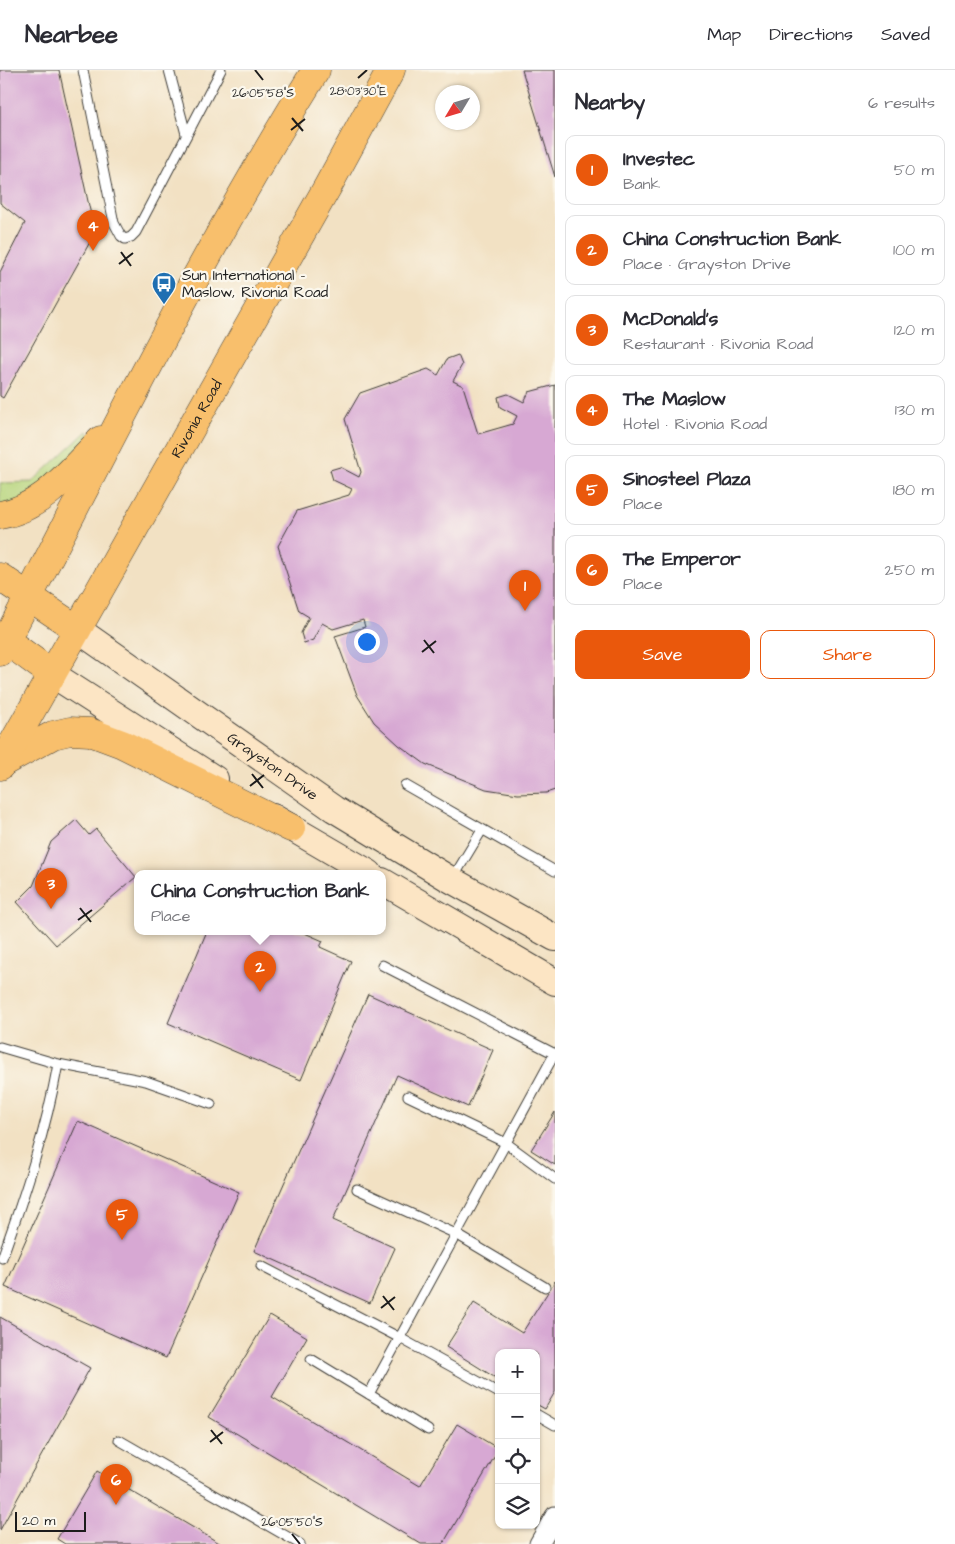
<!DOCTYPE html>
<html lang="en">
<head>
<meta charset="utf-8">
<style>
  :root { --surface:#fff; --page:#f7f7f7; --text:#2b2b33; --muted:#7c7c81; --line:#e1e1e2; --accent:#ea580c }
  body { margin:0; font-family:"Architects Daughter",sans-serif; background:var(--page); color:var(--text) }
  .controls { position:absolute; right:15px; bottom:15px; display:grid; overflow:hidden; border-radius:10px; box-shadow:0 1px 4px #0004 }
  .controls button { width:45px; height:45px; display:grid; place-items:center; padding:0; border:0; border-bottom:1px solid var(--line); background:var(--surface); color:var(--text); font:25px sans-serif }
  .compass { position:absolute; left:435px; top:15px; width:45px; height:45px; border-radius:50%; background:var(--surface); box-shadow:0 1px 4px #0004; rotate:232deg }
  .scale { position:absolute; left:15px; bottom:12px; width:71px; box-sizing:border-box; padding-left:5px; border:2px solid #1c1c1c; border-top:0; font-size:14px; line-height:18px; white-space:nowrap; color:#1c1c1c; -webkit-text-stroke:4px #fbf7ec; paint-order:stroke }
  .you { position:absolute; left:366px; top:571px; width:18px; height:18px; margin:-12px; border:4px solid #fff; border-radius:50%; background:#1a73e8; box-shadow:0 0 0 8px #1a73e833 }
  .badge { display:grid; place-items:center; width:32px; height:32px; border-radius:50%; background:var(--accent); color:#fff; font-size:16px; font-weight:700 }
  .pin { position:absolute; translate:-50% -41px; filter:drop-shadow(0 1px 2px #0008) }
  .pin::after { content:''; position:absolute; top:26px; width:18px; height:15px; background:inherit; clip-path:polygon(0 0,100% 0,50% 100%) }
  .popup { position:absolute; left:134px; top:800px; width:252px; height:65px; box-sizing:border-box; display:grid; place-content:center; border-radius:10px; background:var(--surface); filter:drop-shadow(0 1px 4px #0005); font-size:16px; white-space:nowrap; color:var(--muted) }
  .popup b { font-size:19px; color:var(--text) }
  .popup::after { content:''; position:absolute; left:50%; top:100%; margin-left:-10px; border:10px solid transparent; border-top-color:var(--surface) }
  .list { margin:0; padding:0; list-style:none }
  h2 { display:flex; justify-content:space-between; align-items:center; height:65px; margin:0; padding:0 20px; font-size:21px }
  h2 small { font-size:16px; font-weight:400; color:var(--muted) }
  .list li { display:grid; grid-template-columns:32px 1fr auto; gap:15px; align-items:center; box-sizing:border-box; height:70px; margin:0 10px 10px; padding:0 10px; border:1px solid var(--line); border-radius:10px }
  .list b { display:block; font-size:19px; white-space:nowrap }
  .list p { margin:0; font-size:16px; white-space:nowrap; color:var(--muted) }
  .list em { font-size:16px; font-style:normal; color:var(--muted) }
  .actions { display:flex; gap:10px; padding:15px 20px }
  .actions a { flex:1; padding:11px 0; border:1px solid var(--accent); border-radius:10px; text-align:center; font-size:18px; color:var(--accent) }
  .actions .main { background:var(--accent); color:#fff }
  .icon { flex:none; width:28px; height:28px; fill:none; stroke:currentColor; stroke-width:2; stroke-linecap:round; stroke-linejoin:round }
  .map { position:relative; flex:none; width:555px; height:1474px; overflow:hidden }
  header { display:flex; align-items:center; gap:30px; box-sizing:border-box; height:70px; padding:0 25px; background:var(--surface); border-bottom:1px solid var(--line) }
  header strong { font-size:24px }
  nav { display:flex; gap:28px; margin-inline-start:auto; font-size:18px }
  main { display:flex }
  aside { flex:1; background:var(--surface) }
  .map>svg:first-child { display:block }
  .green { fill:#b6d47a; stroke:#69784b }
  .building { fill:#d7a8d3 }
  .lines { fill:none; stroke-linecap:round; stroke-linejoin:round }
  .lane-casing { stroke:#3c3a35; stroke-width:11 }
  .street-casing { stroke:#3c3a35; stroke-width:21 }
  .secondary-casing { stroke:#3c3a35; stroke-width:28 }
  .primary-casing { stroke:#3c3a35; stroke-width:29 }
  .lane { stroke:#fff; stroke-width:9 }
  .street { stroke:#fff; stroke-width:19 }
  .secondary { stroke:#fce5c4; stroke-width:26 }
  .primary { stroke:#f8bf6c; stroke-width:28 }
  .ticks { fill:none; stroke:#1c1c1c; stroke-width:2 }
  .labels { text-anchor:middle; stroke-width:4.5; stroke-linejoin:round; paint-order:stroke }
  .poi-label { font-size:15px; fill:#1c1c1c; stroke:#fbf7ec; text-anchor:start }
  .street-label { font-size:15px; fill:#1c1c1c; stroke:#fbf7ec }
  .ticks-label { font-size:12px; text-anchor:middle; fill:#1c1c1c; stroke:#fbf7ec; stroke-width:4.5; stroke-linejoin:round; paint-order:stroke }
</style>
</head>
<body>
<header>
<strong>Nearbee</strong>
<nav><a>Map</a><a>Directions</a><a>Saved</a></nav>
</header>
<main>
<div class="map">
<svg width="555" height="1474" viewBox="0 0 555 1474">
  <rect width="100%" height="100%" fill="#fbf7ec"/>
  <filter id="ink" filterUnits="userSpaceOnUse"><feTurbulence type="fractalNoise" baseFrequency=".02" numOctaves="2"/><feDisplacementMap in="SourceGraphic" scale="10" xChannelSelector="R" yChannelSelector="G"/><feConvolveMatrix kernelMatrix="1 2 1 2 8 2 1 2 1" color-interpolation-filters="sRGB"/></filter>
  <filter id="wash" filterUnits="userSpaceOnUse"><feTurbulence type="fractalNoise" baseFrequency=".0096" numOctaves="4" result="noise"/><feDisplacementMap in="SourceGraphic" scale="20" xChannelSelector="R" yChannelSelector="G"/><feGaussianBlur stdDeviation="1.12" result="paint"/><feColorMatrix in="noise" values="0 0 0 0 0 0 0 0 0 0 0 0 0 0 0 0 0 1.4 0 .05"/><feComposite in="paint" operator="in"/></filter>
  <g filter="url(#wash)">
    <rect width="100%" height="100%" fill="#f2e1c3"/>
    <path class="green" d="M87 361 100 375 0 450V413L32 412Z"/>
    <g id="blocks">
      <g class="building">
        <path d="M0 0H59L95 163 3 328 0 326V202L25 153 0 133Z"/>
        <path d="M522 0H555V107Z"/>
        <path d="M458 285 462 295 453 311 463 316 478 364 513 354 517 346 500 337 498 327 508 324 524 332 529 322 555 315V720L546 723 518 724 486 719 425 694 399 675 374 652 357 625 335 566 365 557 363 550 333 559 322 553 313 570 304 573 301 563 309 547 299 541 278 476 297 441 349 425 352 419 333 410 330 400 340 397 359 407 361 402 345 349 360 323 428 299 438 305 447 289Z"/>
        <path d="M76 750 89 765 96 759 136 807 56 875 17 832 33 816 51 772Z"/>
        <path d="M207 861H300L323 871 320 877 351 891 301 1010 168 953Z"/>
        <path d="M368 924 493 980 468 1037 397 1005 333 1150 395 1178 370 1233 254 1181Z"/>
        <path d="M555 1042V1095L531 1080Z"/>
        <path d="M78 1051 239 1122 166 1288 5 1217Z"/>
        <path d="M555 1211V1322L545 1339 536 1334V1283H499V1310L446 1277 474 1233 522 1263Z"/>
        <path d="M270 1245 307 1267 272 1327 420 1416 457 1354 499 1379 443 1474H421L209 1347Z"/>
        <path d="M0 1247 90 1298 0 1460Z"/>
        <path d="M97 1401 221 1474H65L57 1469Z"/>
      </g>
    </g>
  </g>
  <g filter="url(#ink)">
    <use href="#blocks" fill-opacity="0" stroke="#3c3a35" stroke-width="1"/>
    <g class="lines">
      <defs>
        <g id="lane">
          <path d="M83 0 114 153 121 166 125 169 131 167 136 162 221 0"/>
          <path d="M169 0 186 64"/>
          <path d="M405 715 555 801"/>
          <path d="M453 808 482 760"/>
          <path d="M382 895 555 984"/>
          <path d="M0 977 58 994 146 1011 211 1034"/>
          <path d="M408 1026 506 1073 555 1109"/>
          <path d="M357 1119 456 1164 545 1217"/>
          <path d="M2 1188C25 1124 46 1061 58 994"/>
          <path d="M261 1196 400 1268 499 1323"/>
          <path d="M311 1289 428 1360"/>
          <path d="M369 1324 555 983"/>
          <path d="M536 1344 555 1355"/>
          <path d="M119 1370 300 1474"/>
        </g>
        <path id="street" d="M539 1474 555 1446"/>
        <g id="secondary">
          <path id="s1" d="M77 559 334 739 446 807 555 868"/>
          <path d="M52 604 215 709"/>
          <path d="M273 747 369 803"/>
          <path d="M382 811 555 912"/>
        </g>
        <g id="primary">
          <path d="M0 445C44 438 71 399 101 370"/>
          <path d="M0 507 77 559"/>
          <path d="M0 566 52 604"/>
          <path d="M0 582C102 387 199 188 316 0"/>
          <path d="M2 693 53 665 70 661 90 662 122 674 291 758"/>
          <path id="s2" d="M0 696 328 116 391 0"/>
        </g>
      </defs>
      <use href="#lane" class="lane-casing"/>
      <use href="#street" class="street-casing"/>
      <use href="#secondary" class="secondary-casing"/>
      <use href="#primary" class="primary-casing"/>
      <use href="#lane" class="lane"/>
      <use href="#street" class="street"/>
      <use href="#secondary" class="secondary"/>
      <use href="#primary" class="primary"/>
    </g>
  </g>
  <path class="ticks" d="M255 0 263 10M358 8 367 0M292 48 303 61M291 60 305 49M121 182 131 196M119 194 133 183M424 570 434 583M422 582 436 571M252 704 263 718M250 716 264 705M80 838 91 852M78 850 92 840M383 1226 394 1240M381 1238 395 1227M211 1360 222 1374M210 1372 223 1362M292 1464 300 1474"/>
  <defs>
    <symbol id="bus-pin" viewBox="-11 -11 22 30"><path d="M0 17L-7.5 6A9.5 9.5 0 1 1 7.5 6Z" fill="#1f6fb2" stroke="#fbf7ec"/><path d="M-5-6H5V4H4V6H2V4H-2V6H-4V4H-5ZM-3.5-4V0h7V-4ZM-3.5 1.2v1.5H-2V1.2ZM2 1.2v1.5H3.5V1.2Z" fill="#fff"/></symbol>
  </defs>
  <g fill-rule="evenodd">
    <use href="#bus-pin" x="150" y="200" width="28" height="38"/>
  </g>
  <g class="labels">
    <g class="poi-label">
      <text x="182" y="210">Sun International -<tspan x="182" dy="17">Maslow, Rivonia Road</tspan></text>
    </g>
    <g class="street-label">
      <text dy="5" stroke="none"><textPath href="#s2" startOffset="399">Rivonia Road</textPath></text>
      <text dy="5" stroke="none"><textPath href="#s1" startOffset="239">Grayston Drive</textPath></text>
    </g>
  </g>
  <g class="ticks-label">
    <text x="358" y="25">28°03'30"E</text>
    <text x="263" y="27">26°05'58"S</text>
    <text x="292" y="1456">26°05'50"S</text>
  </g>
</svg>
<div class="controls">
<button>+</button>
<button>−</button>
<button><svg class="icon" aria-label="locate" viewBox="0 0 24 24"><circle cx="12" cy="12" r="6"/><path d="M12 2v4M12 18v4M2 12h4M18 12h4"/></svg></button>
<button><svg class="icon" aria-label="layers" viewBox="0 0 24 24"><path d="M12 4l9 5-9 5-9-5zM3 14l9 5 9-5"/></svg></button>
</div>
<svg class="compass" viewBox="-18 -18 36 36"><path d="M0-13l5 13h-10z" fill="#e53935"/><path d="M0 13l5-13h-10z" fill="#7c7c81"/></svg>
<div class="scale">20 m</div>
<div class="you"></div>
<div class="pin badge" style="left:525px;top:541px">1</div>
<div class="pin badge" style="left:260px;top:922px">2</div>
<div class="popup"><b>China Construction Bank</b>Place</div>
<div class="pin badge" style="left:51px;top:839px">3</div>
<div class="pin badge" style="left:93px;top:181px">4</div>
<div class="pin badge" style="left:122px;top:1170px">5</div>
<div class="pin badge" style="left:116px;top:1435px">6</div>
</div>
<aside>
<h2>Nearby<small>6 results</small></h2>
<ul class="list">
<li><span class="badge">1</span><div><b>Investec</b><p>Bank</p></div><em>50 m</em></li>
<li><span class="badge">2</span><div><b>China Construction Bank</b><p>Place · Grayston Drive</p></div><em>100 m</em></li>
<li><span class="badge">3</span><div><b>McDonald's</b><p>Restaurant · Rivonia Road</p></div><em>120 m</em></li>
<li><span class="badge">4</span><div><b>The Maslow</b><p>Hotel · Rivonia Road</p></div><em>130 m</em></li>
<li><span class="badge">5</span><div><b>Sinosteel Plaza</b><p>Place</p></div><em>180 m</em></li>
<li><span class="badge">6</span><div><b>The Emperor</b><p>Place</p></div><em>250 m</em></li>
</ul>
<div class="actions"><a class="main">Save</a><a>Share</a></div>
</aside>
</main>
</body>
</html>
